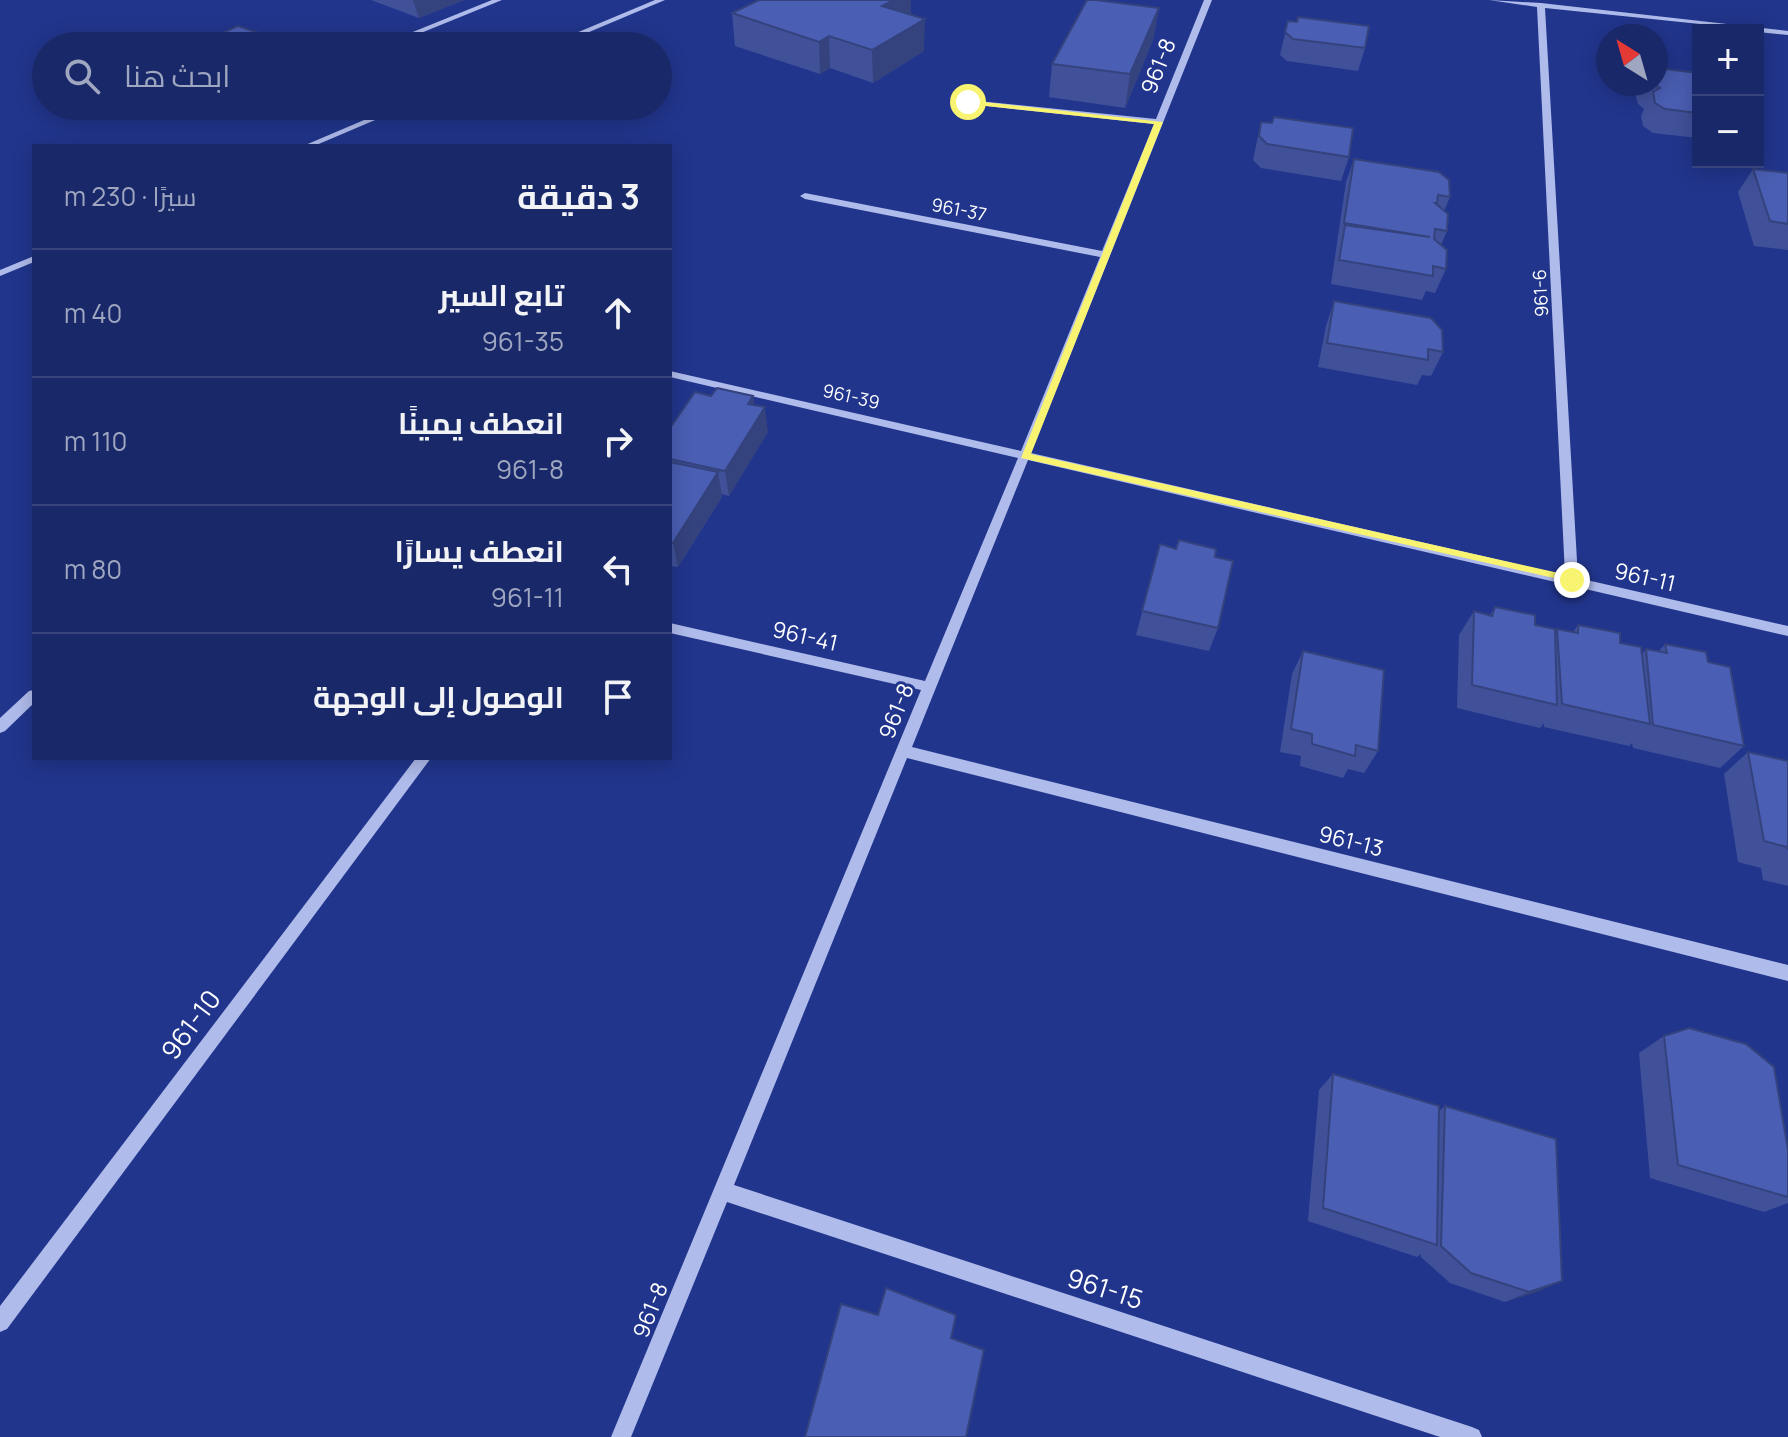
<!DOCTYPE html>
<html lang="ar">
<head>
<meta charset="utf-8">
<style>
  :root { --surface:#192869; --page:#263471; --text:#f1f3f6; --muted:#9fa6c0; --line:#37447d }
  body { margin:0; font-family:Manrope,Cairo,sans-serif; background:var(--page); color:var(--text); direction:rtl }
  .controls { position:absolute; right:24px; top:24px; display:grid; overflow:hidden; border-radius:0px; box-shadow:0 4px 20px #0003 }
  .controls button { width:72px; height:72px; display:grid; place-items:center; padding:0; border:0; border-bottom:2px solid var(--line); background:var(--surface); color:var(--text); font:40px sans-serif }
  .compass { position:absolute; left:1596px; top:24px; width:72px; height:72px; border-radius:50%; background:var(--surface); box-shadow:0 4px 20px #0003; rotate:323deg }
  .stop { position:absolute; width:24px; height:24px; margin:-18px; border:6px solid #f8f370; border-radius:50%; background:#fff }
  .stop.end { background:#f8f370; border-color:#fff; box-shadow:0 2px 8px #0008 }
  .list { margin:0; padding:0; list-style:none }
  h2 { display:flex; justify-content:space-between; align-items:center; height:104px; margin:0; padding:0 32px; font-size:34px }
  h2 small { font-size:26px; font-weight:400; color:var(--muted) }
  .list li { display:grid; grid-template-columns:52px 1fr auto; gap:24px; align-items:center; box-sizing:border-box; height:128px; padding:0 32px; border-top:2px solid var(--line) }
  .list b { display:block; font-size:30px; white-space:nowrap }
  .list p { margin:0; font-size:26px; white-space:nowrap; color:var(--muted) }
  .list em { font-size:26px; font-style:normal; color:var(--muted) }
  .icon { flex:none; width:44px; height:44px; fill:none; stroke:currentColor; stroke-width:2; stroke-linecap:round; stroke-linejoin:round }
  .map { position:relative; flex:none; width:1788px; height:1437px; overflow:hidden; direction:ltr }
  .search { position:absolute; background:var(--surface); box-shadow:0 4px 20px #0003; left:32px; top:32px; width:640px; height:88px; display:flex; align-items:center; gap:20px; box-sizing:border-box; padding:0 28px; border-radius:44px; color:var(--muted); font-size:30px }
  .panel { position:absolute; background:var(--surface); box-shadow:0 4px 20px #0003; left:32px; top:144px; width:640px; height:616px; border-radius:0px; direction:rtl }
  .map>svg:first-child { display:block }
  .lines { fill:none; stroke-linecap:round; stroke-linejoin:round }
  .minor { fill:#afbbeb; fill-rule:evenodd }
  .wall { fill:#40519a }
  .shaded-wall { fill:#34427d }
  .building { fill:#4a5eb3; stroke:#34427d; stroke-width:2 }
  .route { fill:#f8f370 }
  .labels { text-anchor:middle; stroke-width:6; stroke-linejoin:round; paint-order:stroke }
  .far-street-label { font-size:18px; fill:#fff; stroke:#21358c }
  .street-label { font-size:22px; fill:#fff; stroke:#21358c }
  .near-street-label { font-size:26px; fill:#fff; stroke:#21358c }
</style>
</head>
<body>
<div class="map">
<svg width="1788" height="1437" viewBox="0 0 1788 1437">
  <rect width="100%" height="100%" fill="#21358c"/>
  <g class="lines">
    <g class="minor">
      <path d="M492 0H502L389 46H378Z"/>
      <path d="M655 0H665L556 46H545Z"/>
      <path d="M1204 0H1212L1031 453 1565 575 1537 7 1489 0 1541 3 1788 31V35L1758 32V30L1545 8 1578 578 1788 626V636L1028 460 912 747 1788 965V981L907 758 734 1185 1472 1427 1479 1430 1482 1437H1440L727 1202 631 1437H611L921 690 670 633V623L925 681 1018 458 670 377V371L1021 451 1100 257 805 199 800 196 805 193 1102 251 1154 124 968 104 964 102 968 100 1156 119Z"/>
      <path d="M397 106H408L314 146H303Z"/>
      <path d="M34 256V262L0 276V270Z"/>
      <path d="M34 690V703L5 731 0 733V718L29 691Z"/>
      <path d="M416 758H431L7 1329 0 1332V1306Z"/>
    </g>
  </g>
  <g class="wall">
    <path d="M371 0H464L419 18Z"/>
    <path d="M911 0V15L924 51 873 83 830 68 820 74 735 46 732 13Z"/>
    <path d="M1159 8 1153 40 1125 108 1049 97 1052 64Z"/>
    <path d="M1288 21 1365 48 1358 71 1287 61 1280 55Z"/>
    <path d="M1698 73V138L1653 133 1643 126 1641 116 1644 109 1638 104 1635 94 1640 84H1656Z"/>
    <path d="M221 106H282L256 119Z"/>
    <path d="M1261 122 1349 157 1341 181 1261 168 1253 160Z"/>
    <path d="M1354 159 1450 197 1444 211 1447 231 1441 245 1446 269 1435 293 1426 291 1422 300 1331 284 1346 182Z"/>
    <path d="M1753 169 1788 173V250L1754 246 1738 192Z"/>
    <path d="M1334 301 1443 352 1431 376 1422 375 1417 385 1318 367 1326 326Z"/>
    <path d="M711 396H753L754 405 768 432 729 496 721 494 722 497 678 567 670 566V428Z"/>
    <path d="M1160 544 1218 628 1209 651 1136 635Z"/>
    <path d="M1495 607 1555 632 1557 629 1573 632 1578 625 1620 643 1642 654 1646 649 1659 651 1665 644 1708 662 1744 746 1720 768 1633 748 1632 743 1629 746 1544 727V723L1540 728 1457 708 1459 635 1474 611 1490 615Z"/>
    <path d="M1303 651 1378 751 1364 773 1348 769 1343 778 1300 766 1301 756 1280 752 1292 674Z"/>
    <path d="M1748 752 1788 761V886L1763 880 1761 868 1738 862 1724 774Z"/>
    <path d="M1664 1036 1788 1150V1203L1764 1212 1650 1178 1639 1053Z"/>
    <path d="M1333 1074 1439 1111 1445 1106 1562 1281 1505 1302 1450 1283 1421 1257V1254L1417 1257 1308 1221 1319 1090Z"/>
  </g>
  <g class="shaded-wall">
    <path d="M413 0H464L419 18Z"/>
    <path d="M894 0H911V22L882 6Z"/>
    <path d="M1159 8 1153 40 1125 108 1130 74Z"/>
    <path d="M925 19 924 51 873 83 872 50Z"/>
    <path d="M829 36 830 68 820 74 819 42Z"/>
    <path d="M250 106H282L256 119Z"/>
    <path d="M753 396 756 420 748 404Z"/>
    <path d="M765 407 768 432 729 496 725 471Z"/>
    <path d="M718 472 722 497 678 567 673 543Z"/>
    <path d="M1562 1281 1537 1292 1505 1302 1529 1292Z"/>
  </g>
  <g class="building">
    <path d="M759 0H894L882 6 925 19 872 50 829 36 819 42 732 13Z"/>
    <path d="M1087 0H1096L1159 8 1130 74 1052 64Z"/>
    <path d="M1298 17 1369 26 1365 48 1293 39 1285 32 1288 21 1297 22Z"/>
    <path d="M238 26 297 46H170L194 35 207 40Z"/>
    <path d="M1656 68 1698 73V113L1665 109 1655 103 1653 92 1660 88 1654 84H1656Z"/>
    <path d="M1274 117 1353 128 1349 157 1267 144 1259 136 1261 122 1272 123Z"/>
    <path d="M1354 159 1439 172 1449 180 1450 197 1438 195 1437 203H1435L1448 214 1447 231 1435 229 1434 239 1447 250 1446 269 1433 266V276L1339 260 1345 225 1430 237 1344 223Z"/>
    <path d="M1753 169 1788 173V224L1770 221Z"/>
    <path d="M1334 301 1431 318 1442 330 1443 352 1428 349V360L1327 343Z"/>
    <path d="M717 388 753 396 748 404 765 407 725 471 670 459V428L695 392 711 396Z"/>
    <path d="M670 462 718 472 673 543H670Z"/>
    <path d="M1179 540 1216 549 1215 557 1233 561 1218 628 1142 611 1160 544 1176 549Z"/>
    <path d="M1495 607 1535 615V625L1555 629 1557 705 1472 685 1474 611 1492 616Z"/>
    <path d="M1578 625 1620 633V643L1641 647 1650 724 1562 704 1557 629 1578 633Z"/>
    <path d="M1665 644 1706 652 1708 662 1730 667 1744 746 1653 725 1646 649 1667 653Z"/>
    <path d="M1303 651 1384 670 1378 751 1356 745 1355 756 1312 744V734L1291 729Z"/>
    <path d="M1748 752 1788 761V850L1787 847 1764 841Z"/>
    <path d="M1689 1028 1746 1044 1774 1067 1788 1150V1197L1678 1165 1664 1036Z"/>
    <path d="M1333 1074 1439 1106 1437 1245 1323 1208Z"/>
    <path d="M1445 1106 1556 1139 1562 1281 1529 1292 1471 1273 1441 1246Z"/>
    <path d="M886 1288 956 1315 951 1338 984 1350 966 1437H805L841 1304 878 1315Z"/>
  </g>
  <path class="route" d="M966 100 1163 122 1031 454 1572 576 1578 580 1576 583 1021 458 1154 124 968 104Z"/>
  <g class="labels">
    <g class="far-street-label">
      <text transform="translate(959 210) rotate(11)" y="6">961-37</text>
      <text transform="translate(1541 293) rotate(-93)" y="6">961-6</text>
      <text transform="translate(851 397) rotate(13)" y="6">961-39</text>
    </g>
    <g class="street-label">
      <text transform="translate(1158 66) rotate(-68)" y="8">961-8</text>
      <text transform="translate(1645 577) rotate(13)" y="8">961-11</text>
      <text transform="translate(805 636) rotate(13)" y="8">961-41</text>
      <text transform="translate(896 711) rotate(-68)" y="8">961-8</text>
      <text transform="translate(1351 841) rotate(14)" y="8">961-13</text>
      <text transform="translate(650 1310) rotate(-68)" y="8">961-8</text>
    </g>
    <g class="near-street-label">
      <text transform="translate(191 1025) rotate(-53)" y="9">961-10</text>
      <text transform="translate(1105 1289) rotate(18)" y="9">961-15</text>
    </g>
  </g>
</svg>
<div class="controls">
<button>+</button>
<button>−</button>
</div>
<svg class="compass" viewBox="-18 -18 36 36"><path d="M0-13l5 13h-10z" fill="#e53935"/><path d="M0 13l5-13h-10z" fill="#9fa6c0"/></svg>
<div class="stop" style="left:968px;top:102px"></div>
<div class="stop end" style="left:1572px;top:580px"></div>
<div class="search"><svg class="icon" aria-label="search" viewBox="0 0 24 24"><circle cx="10" cy="10" r="6"/><path d="M15 15l6 6"/></svg>ابحث هنا</div>
<section class="panel">
<h2>3 دقيقة<small>سيرًا · 230 m</small></h2>
<ul class="list">
<li><svg class="icon" aria-label="ahead" viewBox="0 0 24 24"><path d="M12 20V5M6 11l6-6 6 6"/></svg><div><b>تابع السير</b><p>961-35</p></div><em>40 m</em></li>
<li><svg class="icon" aria-label="right" viewBox="0 0 24 24"><path d="M7 20v-9h11M14 6l5 5-5 5"/></svg><div><b>انعطف يمينًا</b><p>961-8</p></div><em>110 m</em></li>
<li><svg class="icon" aria-label="left" viewBox="0 0 24 24"><path d="M17 20v-9H6M10 6l-5 5 5 5"/></svg><div><b>انعطف يسارًا</b><p>961-11</p></div><em>80 m</em></li>
<li><svg class="icon" aria-label="arrive" viewBox="0 0 24 24"><path d="M6 21V4h12l-3 4 3 4H6"/></svg><div><b>الوصول إلى الوجهة</b></div></li>
</ul>
</section>
</div>
</body>
</html>
